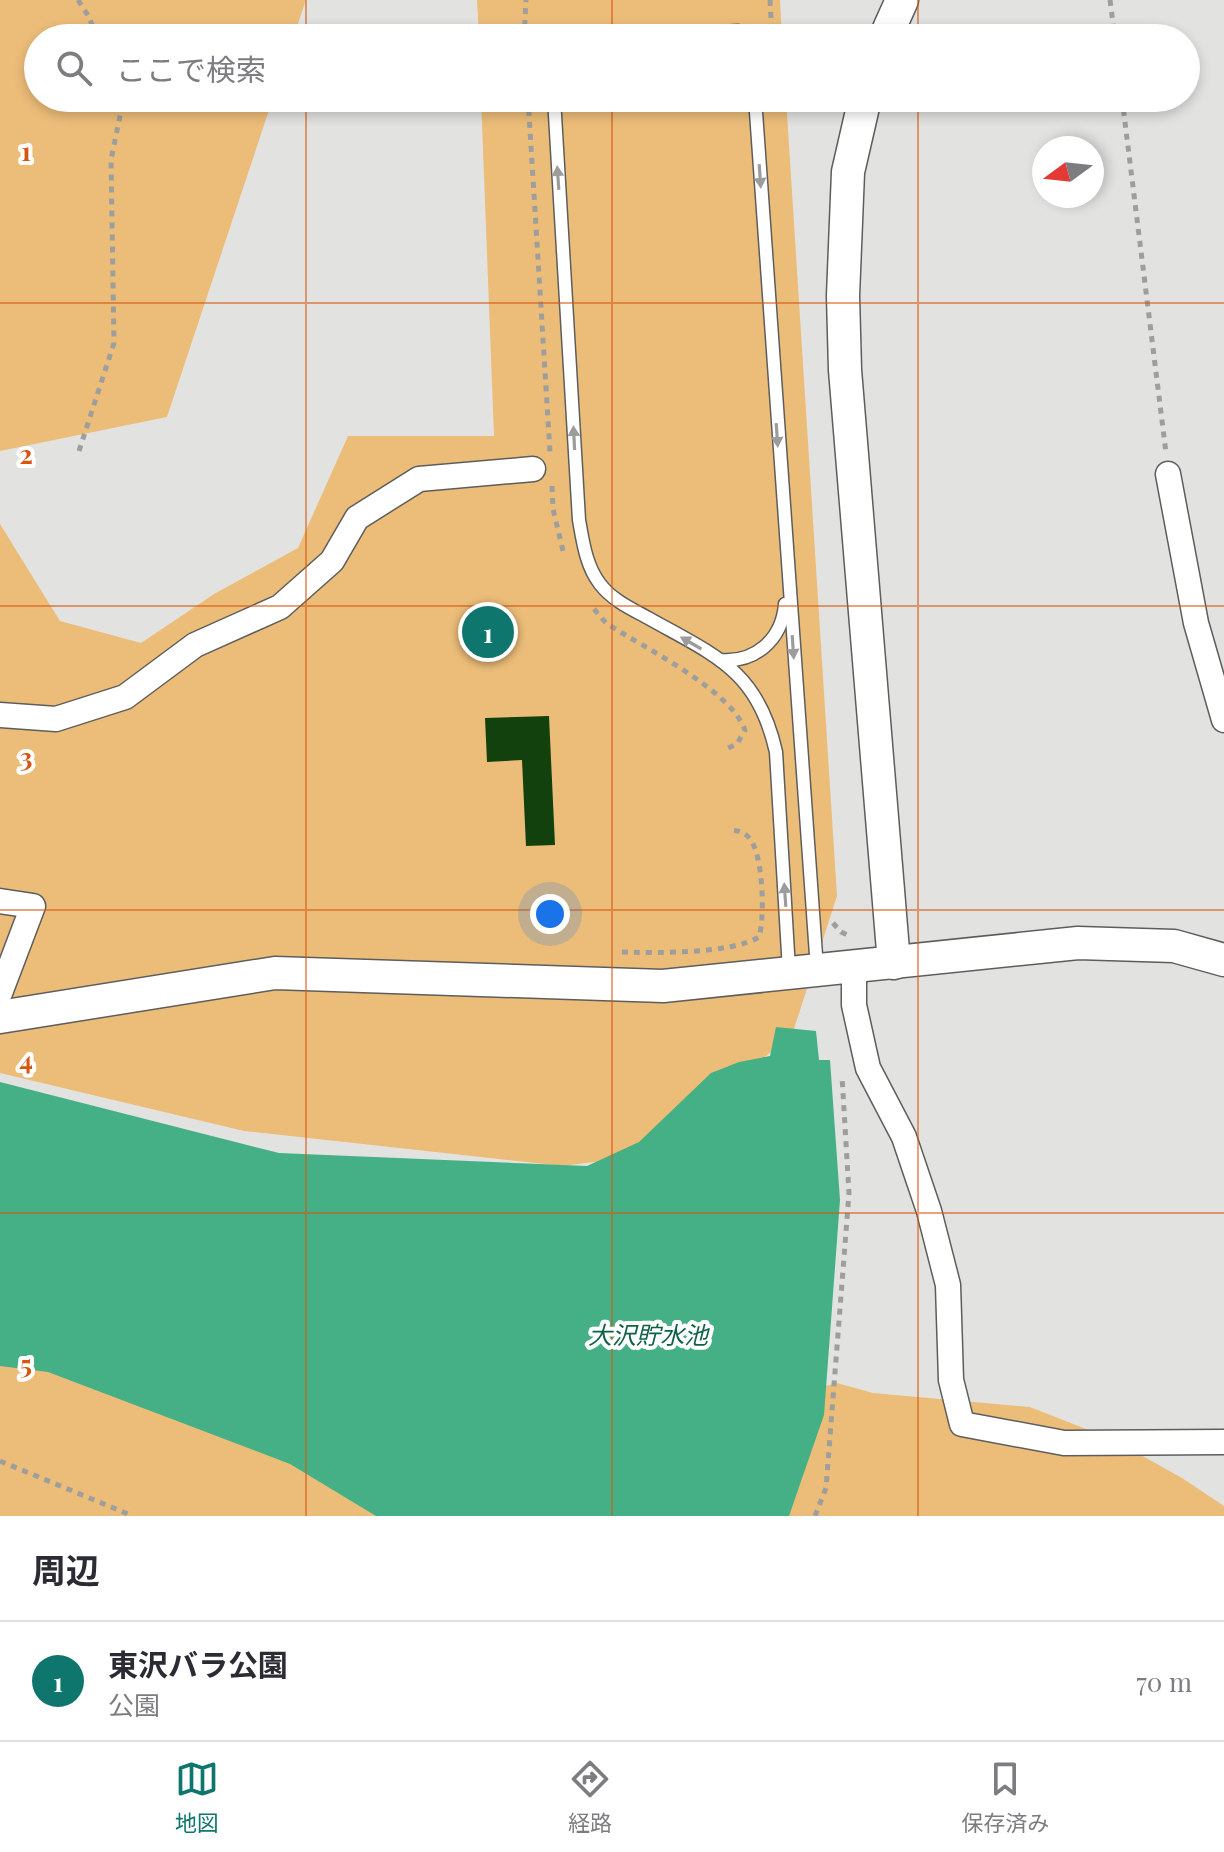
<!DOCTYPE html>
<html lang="ja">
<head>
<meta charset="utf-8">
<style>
  :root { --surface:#fff; --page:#f7f7f7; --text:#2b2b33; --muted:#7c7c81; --line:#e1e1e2; --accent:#0f766e }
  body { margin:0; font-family:"Playfair Display","Noto Sans JP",serif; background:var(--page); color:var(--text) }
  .compass { position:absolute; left:1032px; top:136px; width:72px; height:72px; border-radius:50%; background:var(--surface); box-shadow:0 4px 12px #0003; rotate:255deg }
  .you { position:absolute; left:550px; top:914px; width:28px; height:28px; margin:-20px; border:6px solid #fff; border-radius:50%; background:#1a73e8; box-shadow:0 0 0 12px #1a73e833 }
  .badge { display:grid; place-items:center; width:52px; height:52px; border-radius:50%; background:var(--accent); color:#fff; font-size:26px; font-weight:700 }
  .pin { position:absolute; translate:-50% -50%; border:4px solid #fff; box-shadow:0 2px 8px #0006 }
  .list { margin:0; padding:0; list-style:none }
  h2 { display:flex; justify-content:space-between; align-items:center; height:104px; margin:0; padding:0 32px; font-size:34px }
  h2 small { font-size:26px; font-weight:400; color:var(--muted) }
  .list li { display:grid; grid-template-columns:52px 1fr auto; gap:24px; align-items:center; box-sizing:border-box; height:120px; padding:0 32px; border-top:2px solid var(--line) }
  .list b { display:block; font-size:30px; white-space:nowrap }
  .list p { margin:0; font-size:26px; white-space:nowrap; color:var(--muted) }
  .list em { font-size:26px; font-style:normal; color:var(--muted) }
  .icon { flex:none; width:44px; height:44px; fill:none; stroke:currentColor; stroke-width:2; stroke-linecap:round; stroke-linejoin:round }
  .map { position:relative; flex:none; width:1224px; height:1516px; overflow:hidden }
  .search { position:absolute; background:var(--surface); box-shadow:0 4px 12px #0003; left:24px; right:24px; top:24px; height:88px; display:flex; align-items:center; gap:20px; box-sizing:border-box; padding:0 28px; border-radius:44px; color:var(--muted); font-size:30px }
  .sheet { height:224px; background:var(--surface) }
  nav { display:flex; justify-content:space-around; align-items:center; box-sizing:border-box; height:112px; border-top:2px solid var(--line); background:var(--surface); font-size:22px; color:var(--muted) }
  nav a { display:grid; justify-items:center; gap:4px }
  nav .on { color:var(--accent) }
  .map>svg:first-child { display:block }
  .green { fill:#ecbd79 }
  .water { fill:#45b085 }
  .building { fill:#13410e }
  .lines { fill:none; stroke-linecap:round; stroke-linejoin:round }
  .lane-casing { stroke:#5d5e5b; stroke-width:15 }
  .street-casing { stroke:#5d5e5b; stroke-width:27 }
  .secondary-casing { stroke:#5d5e5b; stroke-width:35 }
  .path { stroke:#9e9f9c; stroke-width:5; stroke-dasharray:6 6; stroke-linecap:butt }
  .lane { stroke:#fff; stroke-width:12 }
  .street { stroke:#fff; stroke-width:24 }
  .secondary { stroke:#fff; stroke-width:32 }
  .oneway { fill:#9b9c9b }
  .grid { fill:none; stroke:#d65610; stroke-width:2; stroke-opacity:0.55 }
  .labels { text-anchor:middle; stroke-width:8; stroke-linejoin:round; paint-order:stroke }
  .water-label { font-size:24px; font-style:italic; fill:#0f6245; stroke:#fff }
  .grid-label { font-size:26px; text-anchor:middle; font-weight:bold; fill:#d65610; stroke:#fff; stroke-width:8; stroke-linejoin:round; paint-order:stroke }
</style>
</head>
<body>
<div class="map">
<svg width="1224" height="1516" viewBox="0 0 1224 1516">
  <rect width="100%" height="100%" fill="#e2e3e0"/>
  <g class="green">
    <path d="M0 0H306L293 38H38V98H273L167 417 0 451Z"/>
    <path d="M477 0H780L782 38H479Z"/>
    <path d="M481 98H786L837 896 792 1035 642 1156 562 1166 244 1131 0 1073V524L60 621 141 643 214 594 298 548 348 436H494Z"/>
    <path d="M0 1319 730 1411 837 1383 873 1393 1030 1407 1114 1440 1182 1478 1224 1506V1516H0Z"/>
  </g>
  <path class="water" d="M776 1027 816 1031 819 1060H830L840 1200 824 1415 789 1516H376L290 1464 48 1372 0 1366V1082L279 1153 587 1166 639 1142 711 1073 739 1062 770 1056Z"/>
  <path class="building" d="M549 716 555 845 526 846 522 760 487 762 485 718Z"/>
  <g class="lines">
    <defs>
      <g id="lane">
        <path d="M622 38 738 31 747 33 749 38"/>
        <path d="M554 98 579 520C583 542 586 566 600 584 613 601 632 609 650 619 716 656 758 671 776 752L789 970"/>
        <path d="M755 98 817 969"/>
        <path d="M720 660C755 663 782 640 785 604"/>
      </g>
      <g id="street">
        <path d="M1168 474 1196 623 1224 720"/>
        <path d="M0 715 56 719 125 697 195 645 280 607 332 561 357 518 419 479 533 469"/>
        <path d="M0 901 33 906 0 993"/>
        <path d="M854 967V1005L868 1068 904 1137 929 1211 948 1285 951 1380 962 1424 1064 1443 1224 1442"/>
      </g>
      <g id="secondary">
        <path d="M885 38 902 0"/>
        <path d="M865 98 848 172 843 296 845 370 894 963"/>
        <path d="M0 1017 275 973 663 986 1078 943 1174 946 1224 960"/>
      </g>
    </defs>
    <use href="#lane" class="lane-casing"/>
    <use href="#street" class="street-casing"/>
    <use href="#secondary" class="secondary-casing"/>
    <g class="path">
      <path d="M78 0 89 17 97 38"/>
      <path d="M770 0 772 38"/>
      <path d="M1110 0 1115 38"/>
      <path d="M524 38 526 0"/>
      <path d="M528 98 550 452"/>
      <path d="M1122 98 1166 453"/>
      <path d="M79 451 114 343 111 160 121 111 117 98"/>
      <path d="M552 486 553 509 564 555"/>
      <path d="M594 609 606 623C644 648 730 689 745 730L737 744 726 749"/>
      <path d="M833 923 841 932 850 936"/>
      <path d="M622 952C657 953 730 954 759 937 765 916 763 861 752 842 747 833 740 831 731 830"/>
      <path d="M0 1461 133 1516"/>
      <path d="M815 1516 826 1488 849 1193 842 1076"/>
    </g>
    <use href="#lane" class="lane"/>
    <use href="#street" class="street"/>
    <use href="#secondary" class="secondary"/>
  </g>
  <defs><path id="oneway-solid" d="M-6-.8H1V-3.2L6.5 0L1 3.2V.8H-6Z" transform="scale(2)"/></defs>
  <g class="oneway">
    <use href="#oneway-solid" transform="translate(760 176) rotate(86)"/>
    <use href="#oneway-solid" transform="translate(558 178) rotate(-94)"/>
    <use href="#oneway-solid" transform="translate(777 435) rotate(86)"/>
    <use href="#oneway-solid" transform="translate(574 438) rotate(-93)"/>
    <use href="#oneway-solid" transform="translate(691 643) rotate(-150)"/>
    <use href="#oneway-solid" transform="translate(793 647) rotate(86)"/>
    <use href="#oneway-solid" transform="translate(785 895) rotate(-94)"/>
  </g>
  <path class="grid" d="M306 0V38M612 0V38M918 0V38M306 98V1516M612 98V1516M918 98V1516M0 303H1224M0 606H1224M0 910H1224M0 1213H1224"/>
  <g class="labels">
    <g class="water-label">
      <text x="648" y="1344">大沢貯水池</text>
    </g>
  </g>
  <g class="grid-label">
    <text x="26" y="161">1</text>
    <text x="26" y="464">2</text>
    <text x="26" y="767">3</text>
    <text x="26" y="1070">4</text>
    <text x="26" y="1374">5</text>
  </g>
</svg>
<svg class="compass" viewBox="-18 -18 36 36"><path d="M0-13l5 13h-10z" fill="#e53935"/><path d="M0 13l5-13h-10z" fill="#7c7c81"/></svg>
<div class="you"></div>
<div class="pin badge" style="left:488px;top:632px">1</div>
<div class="search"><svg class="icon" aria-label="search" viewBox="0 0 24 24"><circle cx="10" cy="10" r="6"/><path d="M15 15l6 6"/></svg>ここで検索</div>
</div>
<section class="sheet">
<h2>周辺<small></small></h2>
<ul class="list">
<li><span class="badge">1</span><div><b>東沢バラ公園</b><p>公園</p></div><em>70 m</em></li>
</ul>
</section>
<nav>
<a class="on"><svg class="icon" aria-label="map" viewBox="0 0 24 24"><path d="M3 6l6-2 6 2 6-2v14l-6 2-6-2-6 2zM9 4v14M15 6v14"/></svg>地図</a>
<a><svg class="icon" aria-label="directions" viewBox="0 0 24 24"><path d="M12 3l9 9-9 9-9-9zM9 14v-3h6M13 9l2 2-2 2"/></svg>経路</a>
<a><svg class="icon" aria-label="saved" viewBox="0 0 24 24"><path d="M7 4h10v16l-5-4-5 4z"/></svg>保存済み</a>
</nav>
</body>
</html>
